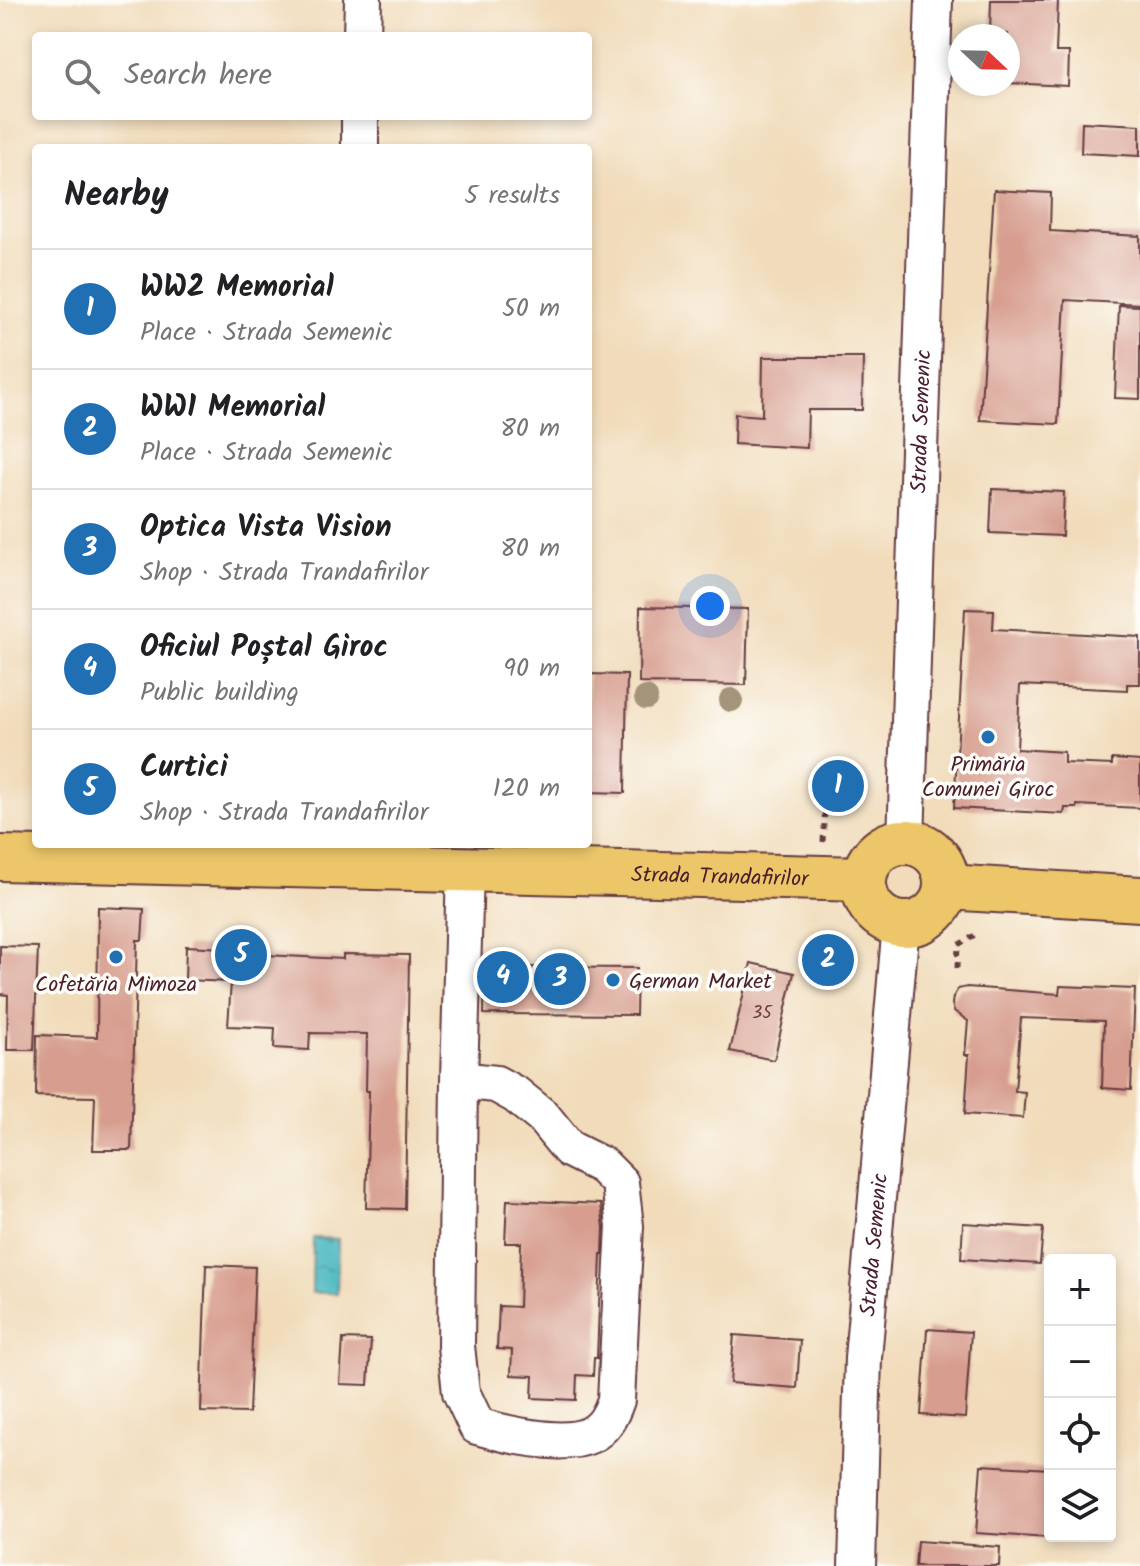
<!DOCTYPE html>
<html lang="en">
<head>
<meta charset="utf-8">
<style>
  :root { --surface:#fff; --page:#f6f6f6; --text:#202124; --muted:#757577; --line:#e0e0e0; --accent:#1f6fb2 }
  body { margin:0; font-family:Kalam,sans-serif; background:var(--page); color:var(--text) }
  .controls { position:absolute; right:24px; bottom:24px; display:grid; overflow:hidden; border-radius:8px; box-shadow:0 4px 12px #0003 }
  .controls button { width:72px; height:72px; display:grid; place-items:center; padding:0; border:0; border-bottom:2px solid var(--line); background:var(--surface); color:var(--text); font:40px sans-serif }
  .compass { position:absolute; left:948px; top:24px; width:72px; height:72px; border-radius:50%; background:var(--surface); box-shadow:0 4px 12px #0003; rotate:112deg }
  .you { position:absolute; left:710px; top:606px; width:28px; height:28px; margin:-20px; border:6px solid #fff; border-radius:50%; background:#1a73e8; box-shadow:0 0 0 12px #1a73e833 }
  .badge { display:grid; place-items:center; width:52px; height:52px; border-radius:50%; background:var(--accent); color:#fff; font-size:26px; font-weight:700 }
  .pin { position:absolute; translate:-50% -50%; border:4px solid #fff; box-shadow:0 2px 8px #0006 }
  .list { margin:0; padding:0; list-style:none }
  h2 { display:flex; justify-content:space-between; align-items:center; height:104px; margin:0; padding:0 32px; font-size:34px }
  h2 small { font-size:26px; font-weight:400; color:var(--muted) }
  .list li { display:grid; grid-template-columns:52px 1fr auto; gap:24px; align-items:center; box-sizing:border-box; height:120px; padding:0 32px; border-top:2px solid var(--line) }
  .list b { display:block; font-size:30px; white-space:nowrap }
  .list p { margin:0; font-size:26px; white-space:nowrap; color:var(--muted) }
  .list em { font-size:26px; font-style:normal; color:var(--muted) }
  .icon { flex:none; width:44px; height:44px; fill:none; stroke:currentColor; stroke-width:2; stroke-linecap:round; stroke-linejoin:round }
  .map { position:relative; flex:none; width:1140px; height:1566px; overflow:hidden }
  .search { position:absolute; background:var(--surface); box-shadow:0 4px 12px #0003; left:32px; top:32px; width:560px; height:88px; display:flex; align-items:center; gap:20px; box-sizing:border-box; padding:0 28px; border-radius:8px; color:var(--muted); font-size:30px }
  .panel { position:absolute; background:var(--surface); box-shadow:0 4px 12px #0003; left:32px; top:144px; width:560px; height:704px; border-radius:8px }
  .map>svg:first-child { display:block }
  .water { fill:url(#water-ripples); stroke:#4a6c75; stroke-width:2 }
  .building { fill:#d79e8f }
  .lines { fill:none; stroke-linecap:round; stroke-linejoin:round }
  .minor-casing { stroke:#633b40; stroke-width:40 }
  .major-casing { stroke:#633b40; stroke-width:48 }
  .path { stroke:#633b40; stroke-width:5; stroke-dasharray:6 6; stroke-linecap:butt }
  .minor { stroke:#fff; stroke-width:36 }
  .major { stroke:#ecc669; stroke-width:44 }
  .tree { fill:#a3947a }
  .poi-dot { fill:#1f6fb2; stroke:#fdfcf7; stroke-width:3 }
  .labels { text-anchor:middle; stroke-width:7; stroke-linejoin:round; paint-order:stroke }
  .number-label { font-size:18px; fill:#6d3f44 }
  .street-label { font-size:22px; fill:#4a1f2b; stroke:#fdfcf7 }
  .poi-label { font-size:22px; fill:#4a1f2b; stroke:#fdfcf7 }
</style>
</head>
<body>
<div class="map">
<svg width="1140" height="1566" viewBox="0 0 1140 1566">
  <defs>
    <pattern id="water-ripples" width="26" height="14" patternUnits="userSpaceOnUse" patternTransform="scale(2)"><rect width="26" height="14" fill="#49b8bf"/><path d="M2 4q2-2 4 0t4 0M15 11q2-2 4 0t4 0" fill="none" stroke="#3f959b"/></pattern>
  </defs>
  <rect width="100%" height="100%" fill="#fdfcf7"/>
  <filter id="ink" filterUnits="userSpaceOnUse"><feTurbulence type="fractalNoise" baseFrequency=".0125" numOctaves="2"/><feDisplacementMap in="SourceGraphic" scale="16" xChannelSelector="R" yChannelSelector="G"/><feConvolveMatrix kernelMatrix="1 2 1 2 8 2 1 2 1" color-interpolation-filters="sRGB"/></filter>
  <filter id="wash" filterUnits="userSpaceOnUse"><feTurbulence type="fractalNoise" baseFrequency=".006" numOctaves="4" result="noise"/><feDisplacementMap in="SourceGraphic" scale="32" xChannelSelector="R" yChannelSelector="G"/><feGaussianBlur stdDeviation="1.8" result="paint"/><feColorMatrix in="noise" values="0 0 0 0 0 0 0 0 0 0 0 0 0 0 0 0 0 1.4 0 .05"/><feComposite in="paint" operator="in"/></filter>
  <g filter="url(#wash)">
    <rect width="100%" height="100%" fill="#f1dbba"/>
    <path class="water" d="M313 1238 338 1239 337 1293H312Z"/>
    <g id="blocks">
      <g class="building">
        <path d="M991 0H1058L1056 52H1069L1068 86 1008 83V34L990 33Z"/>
        <path d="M1082 122 1140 125V156L1081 153Z"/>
        <path d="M994 190 1051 193 1050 231 1140 236V304L1065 300 1058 424 980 420Z"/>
        <path d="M1119 305 1140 306V399L1115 398Z"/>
        <path d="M763 357H863L862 410H808L807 448 734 444 735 414 762 416Z"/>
        <path d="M992 489 1064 492 1062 536 990 533Z"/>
        <path d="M640 607 748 609 746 685 639 683Z"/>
        <path d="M965 609 994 610 993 629 1140 637V684H1127V690L1020 685 1017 749 1064 752V763L1112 765V759L1140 761V808L1077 805V808H1065L1064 814 954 808Z"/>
        <path d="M588 674 627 675 625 793 588 792Z"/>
        <path d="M98 907 144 909 142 940H137L131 1150H93L95 1097 36 1096 37 1035 97 1037Z"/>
        <path d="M0 946 38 947 34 1050H7L8 995 0 994Z"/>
        <path d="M186 946 266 950V955L343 959V954L409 955 405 1209 366 1208 369 1091H366L367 1034 310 1033 309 1050 274 1048 275 1028 228 1026 231 982 185 980Z"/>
        <path d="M751 963 794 973 774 1060 730 1051Z"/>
        <path d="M485 967 637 968 636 1015 484 1014Z"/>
        <path d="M1060 986 1135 989 1131 1090 1102 1088 1104 1021 1021 1018 1015 1091 1025 1092 1023 1118 965 1114 969 1055H965L968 1021 954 1011 952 1004 953 997 958 989 967 987 1059 994Z"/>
        <path d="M507 1200 601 1204 604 1227 603 1254H601L597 1358H594L593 1376 577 1375 576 1400 532 1398 533 1376 511 1375 512 1350 497 1349 499 1306 519 1307 521 1243H505Z"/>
        <path d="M963 1223 1043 1228 1040 1264 961 1259Z"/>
        <path d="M206 1265 255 1267 249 1413 201 1412Z"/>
        <path d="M927 1329 971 1332 965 1418 921 1415Z"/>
        <path d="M734 1335 800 1340 797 1388 730 1383Z"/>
        <path d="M343 1339 371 1340 368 1385 340 1384Z"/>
        <path d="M981 1465 1050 1469 1048 1538 976 1533Z"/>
        <path d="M917 1541 1000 1547 999 1566H915Z"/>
      </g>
    </g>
  </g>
  <g filter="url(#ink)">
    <use href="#blocks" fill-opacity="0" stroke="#633b40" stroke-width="2"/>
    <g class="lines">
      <defs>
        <g id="minor">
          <path d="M362 36 363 0"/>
          <path d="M360 148V116"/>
          <path id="s1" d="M906 841 934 0"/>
          <path d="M459 1080 496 1084 516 1095 543 1117 569 1149 603 1166 620 1183 625 1226 616 1400C611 1414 605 1428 590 1435 563 1448 505 1434 477 1426L461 1392 456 1346 459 1080 465 869"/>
          <path id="s2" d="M857 1566 863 1358 901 924"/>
        </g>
        <g id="major">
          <circle cx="905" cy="883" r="41"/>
          <path id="s3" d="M0 858 864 879"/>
          <path d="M947 887 1140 899"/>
        </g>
      </defs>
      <use href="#minor" class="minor-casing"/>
      <use href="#major" class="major-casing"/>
      <g class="path">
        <path d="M823 842 825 806"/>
        <path d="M957 968 958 945 975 935"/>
      </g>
      <use href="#minor" class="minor"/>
      <use href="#major" class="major"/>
    </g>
    <g class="tree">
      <circle cx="646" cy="698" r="12"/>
      <circle cx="731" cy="700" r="12"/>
    </g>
  </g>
  <g class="poi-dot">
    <circle cx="988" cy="737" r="8"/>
    <circle cx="116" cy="957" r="8"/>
    <circle cx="613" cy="980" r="8"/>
  </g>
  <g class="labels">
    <g class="number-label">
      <text x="762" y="1018">35</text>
    </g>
    <g class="street-label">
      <text dy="8" stroke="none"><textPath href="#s1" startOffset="420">Strada Semenic</textPath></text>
      <text dy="8" stroke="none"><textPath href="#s3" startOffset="720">Strada Trandafirilor</textPath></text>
      <text dy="8" stroke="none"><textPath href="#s2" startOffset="322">Strada Semenic</textPath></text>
    </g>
    <g class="poi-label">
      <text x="988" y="771">Primăria<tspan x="988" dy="25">Comunei Giroc</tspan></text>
      <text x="629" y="988" text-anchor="start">German Market</text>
      <text x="116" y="991">Cofetăria Mimoza</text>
    </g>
  </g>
</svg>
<div class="controls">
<button>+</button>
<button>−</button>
<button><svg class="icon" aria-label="locate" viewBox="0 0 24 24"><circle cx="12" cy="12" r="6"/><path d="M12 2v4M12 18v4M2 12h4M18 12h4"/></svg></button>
<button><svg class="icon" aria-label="layers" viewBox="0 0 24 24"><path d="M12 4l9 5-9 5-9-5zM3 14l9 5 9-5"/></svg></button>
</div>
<svg class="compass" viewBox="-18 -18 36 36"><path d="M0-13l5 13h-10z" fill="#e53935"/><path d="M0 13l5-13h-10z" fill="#757577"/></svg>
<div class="you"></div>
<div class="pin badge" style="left:838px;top:786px">1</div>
<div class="pin badge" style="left:828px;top:960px">2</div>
<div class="pin badge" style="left:560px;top:979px">3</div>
<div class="pin badge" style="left:503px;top:977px">4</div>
<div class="pin badge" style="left:241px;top:955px">5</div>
<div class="search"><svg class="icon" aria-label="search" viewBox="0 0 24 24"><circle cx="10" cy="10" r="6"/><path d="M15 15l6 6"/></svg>Search here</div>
<section class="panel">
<h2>Nearby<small>5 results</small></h2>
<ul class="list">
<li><span class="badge">1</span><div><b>WW2 Memorial</b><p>Place · Strada Semenic</p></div><em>50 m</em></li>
<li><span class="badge">2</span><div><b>WW1 Memorial</b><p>Place · Strada Semenic</p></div><em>80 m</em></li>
<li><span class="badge">3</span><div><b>Optica Vista Vision</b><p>Shop · Strada Trandafirilor</p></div><em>80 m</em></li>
<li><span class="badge">4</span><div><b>Oficiul Poștal Giroc</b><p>Public building</p></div><em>90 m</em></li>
<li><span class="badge">5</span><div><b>Curtici</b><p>Shop · Strada Trandafirilor</p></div><em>120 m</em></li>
</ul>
</section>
</div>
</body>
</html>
